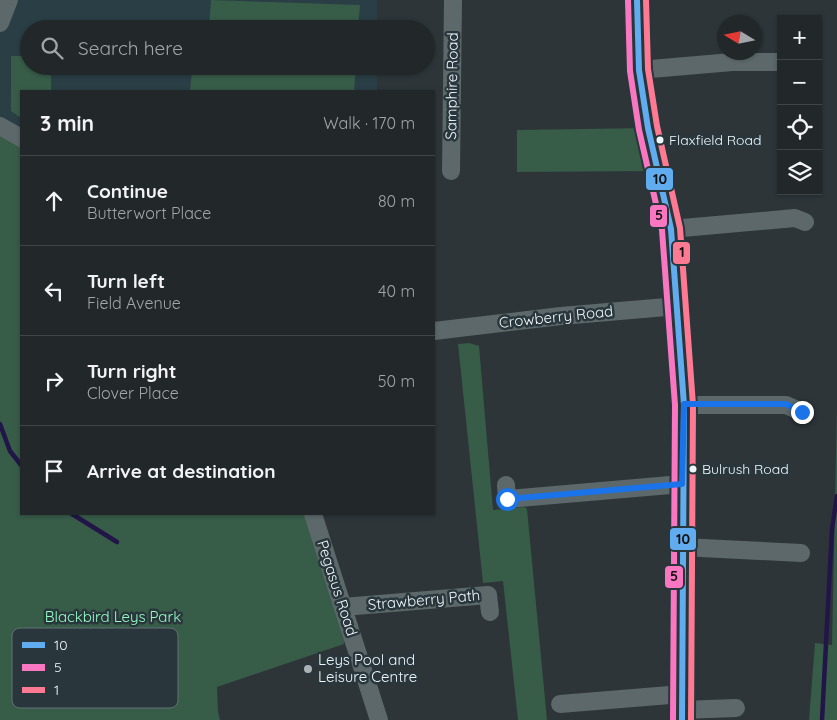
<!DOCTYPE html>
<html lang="en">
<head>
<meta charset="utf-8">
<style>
  :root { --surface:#22282a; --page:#2e3436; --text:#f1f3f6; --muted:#a2a6a8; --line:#3f4447 }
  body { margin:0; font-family:Quicksand,sans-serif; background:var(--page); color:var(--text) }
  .controls { position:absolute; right:15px; top:15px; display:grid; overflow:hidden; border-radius:0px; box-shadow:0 1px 4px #0004 }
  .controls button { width:45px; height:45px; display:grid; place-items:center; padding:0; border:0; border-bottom:1px solid var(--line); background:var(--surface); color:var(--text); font:25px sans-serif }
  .compass { position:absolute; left:717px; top:15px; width:45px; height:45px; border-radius:50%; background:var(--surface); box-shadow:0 1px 4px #0004; rotate:280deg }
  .stop { position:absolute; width:15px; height:15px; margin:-11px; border:4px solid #1a73e8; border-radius:50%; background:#fff }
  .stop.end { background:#1a73e8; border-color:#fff; box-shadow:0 1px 5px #0008 }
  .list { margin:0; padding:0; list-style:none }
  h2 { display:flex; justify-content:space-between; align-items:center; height:65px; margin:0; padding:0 20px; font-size:21px }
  h2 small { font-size:16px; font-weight:400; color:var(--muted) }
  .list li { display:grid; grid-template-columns:32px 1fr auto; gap:15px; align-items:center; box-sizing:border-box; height:90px; padding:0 20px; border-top:1px solid var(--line) }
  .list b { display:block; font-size:19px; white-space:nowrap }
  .list p { margin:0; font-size:16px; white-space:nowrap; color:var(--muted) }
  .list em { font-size:16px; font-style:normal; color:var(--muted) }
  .icon { flex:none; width:28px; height:28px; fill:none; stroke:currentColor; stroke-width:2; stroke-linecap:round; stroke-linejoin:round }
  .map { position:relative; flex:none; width:837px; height:720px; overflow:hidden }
  .search { position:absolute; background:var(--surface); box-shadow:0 1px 4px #0004; left:20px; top:20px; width:415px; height:55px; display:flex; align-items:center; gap:12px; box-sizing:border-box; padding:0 18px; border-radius:28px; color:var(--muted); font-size:19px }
  .panel { position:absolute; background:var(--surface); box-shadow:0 1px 4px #0004; left:20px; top:90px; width:415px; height:425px; border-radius:0px }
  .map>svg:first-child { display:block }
  .built { fill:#2a3e45 }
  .green { fill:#375c48 }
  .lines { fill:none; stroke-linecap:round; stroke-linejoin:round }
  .stream { stroke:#221547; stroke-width:4.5 }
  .minor { stroke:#5c6869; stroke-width:18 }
  .bus-1-casing { stroke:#29373c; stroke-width:10 }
  .bus-2-casing { stroke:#29373c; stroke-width:10 }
  .bus-3-casing { stroke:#29373c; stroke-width:10 }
  .bus-1 { stroke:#60acee; stroke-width:6 }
  .bus-2 { stroke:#f977c0; stroke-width:6 }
  .bus-3 { stroke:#fe7a93; stroke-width:6 }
  .route { stroke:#1a73e8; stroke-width:6 }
  .bus-dot { fill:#eef6fa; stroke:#29373c; stroke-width:2 }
  .poi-dot { fill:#aab2b6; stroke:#29373c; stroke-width:2 }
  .labels { text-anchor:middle; stroke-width:5; stroke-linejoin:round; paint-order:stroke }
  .bus-label { font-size:14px; fill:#eef6fa; stroke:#29373c; text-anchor:start }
  .street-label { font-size:15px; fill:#eef6fa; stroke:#29373c }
  .park-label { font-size:15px; fill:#95fcc2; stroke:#29373c }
  .poi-label { font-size:15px; fill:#eef6fa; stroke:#29373c; text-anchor:start }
  .key { fill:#29373c; stroke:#647075; stroke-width:1 }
  .key-label { font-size:14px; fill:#eef6fa }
  .line-badge { stroke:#29373c; stroke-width:2 }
  .pale-badge-label { font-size:14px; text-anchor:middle; font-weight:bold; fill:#111 }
</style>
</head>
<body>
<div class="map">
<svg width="837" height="720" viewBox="0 0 837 720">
  <rect width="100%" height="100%" fill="#2d3538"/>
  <path class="built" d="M9 0H377V29H29V66H377V91H21V138L0 126V23Z"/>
  <g class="green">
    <path d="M211 0 360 5 358 29H209Z"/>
    <path d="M11 56H29V66H51V91H21V118L11 111Z"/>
    <path d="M207 66H356L354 91H190L192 71H206Z"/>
    <path d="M0 126 21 138V514H313L343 607 344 644 217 687 218 712 220 720H0Z"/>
    <path d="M648 128 659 171 517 172V130Z"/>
    <path d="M469 343 479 346 493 510 525 507 527 509 547 720H518L503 581 483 583 458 344Z"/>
    <path d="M837 406V720H809L815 643 832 645Z"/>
  </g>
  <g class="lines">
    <g class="stream">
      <path d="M0 424 10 451 21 465"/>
      <path d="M72 514 117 542"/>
      <path d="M822 720 832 529 837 496"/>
    </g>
    <g class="minor">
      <path d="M637 0 639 70 648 128 671 229 682 360 684 405 682 484V720"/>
      <path d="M0 23 9 0"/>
      <path d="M639 70 732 62H781"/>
      <path d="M0 126 21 138"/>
      <path d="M451 171 453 0"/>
      <path d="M671 229 795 218 805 222"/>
      <path d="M434 331 561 316 678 306"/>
      <path d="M684 405H786L802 412"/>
      <path d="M506 485 507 499 682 484"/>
      <path d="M313 514 379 720"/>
      <path d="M682 547 801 553"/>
      <path d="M343 607 488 595 490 612"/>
      <path d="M560 704 682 694"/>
      <path d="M682 710 736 708"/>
    </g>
    <defs>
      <path id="bus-1" d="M637 0 639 70 648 128 671 229 684 405 682 720"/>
      <path id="bus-2" d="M628 0 630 71 639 130 662 230 675 405 673 720"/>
      <path id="bus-3" d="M646 0 648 69 657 126 680 228 693 405 691 720"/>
    </defs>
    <use href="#bus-1" class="bus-1-casing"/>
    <use href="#bus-2" class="bus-2-casing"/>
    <use href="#bus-3" class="bus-3-casing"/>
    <use href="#bus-1" class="bus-1"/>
    <use href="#bus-2" class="bus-2"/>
    <use href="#bus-3" class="bus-3"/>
  </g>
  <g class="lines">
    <path class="route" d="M507 499 682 484 684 404H786L802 412"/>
  </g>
  <g class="bus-dot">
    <circle cx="660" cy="140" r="4.5"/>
    <circle cx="693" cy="469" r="4.5"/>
  </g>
  <circle class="poi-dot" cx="308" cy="669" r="5"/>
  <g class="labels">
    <g class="bus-label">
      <text x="669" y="145">Flaxfield Road</text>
      <text x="702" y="474">Bulrush Road</text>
    </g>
    <g class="street-label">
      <text transform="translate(452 86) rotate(-89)" y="5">Samphire Road</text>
      <text transform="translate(556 317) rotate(-6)" y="5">Crowberry Road</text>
      <text transform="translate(337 588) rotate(72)" y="5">Pegasus Road</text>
      <text transform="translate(424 600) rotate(-5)" y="5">Strawberry Path</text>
    </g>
    <g class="park-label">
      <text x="113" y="622">Blackbird Leys Park</text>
    </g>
    <g class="poi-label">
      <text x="318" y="665">Leys Pool and<tspan x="318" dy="17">Leisure Centre</tspan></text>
    </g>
  </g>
  <rect x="12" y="628" width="166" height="80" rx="8" class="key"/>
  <rect x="22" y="642" width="23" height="6" fill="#60acee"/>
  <rect x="22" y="664" width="23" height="7" fill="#f977c0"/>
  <rect x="22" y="687" width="23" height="6" fill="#fe7a93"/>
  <g class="key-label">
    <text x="54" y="650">10</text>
    <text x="54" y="672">5</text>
    <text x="54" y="695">1</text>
  </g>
  <g class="line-badge">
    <rect x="645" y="167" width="29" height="24" rx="5" fill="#60acee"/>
    <rect x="649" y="204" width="19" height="24" rx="5" fill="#f977c0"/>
    <rect x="672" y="241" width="19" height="24" rx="5" fill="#fe7a93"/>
    <rect x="669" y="527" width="28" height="24" rx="5" fill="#60acee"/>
    <rect x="664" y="565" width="20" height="24" rx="5" fill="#f977c0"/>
  </g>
  <g class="pale-badge-label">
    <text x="660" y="184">10</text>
    <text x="659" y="220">5</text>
    <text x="682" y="257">1</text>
    <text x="683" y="544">10</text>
    <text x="674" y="581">5</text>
  </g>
</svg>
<div class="controls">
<button>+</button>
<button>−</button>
<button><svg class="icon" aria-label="locate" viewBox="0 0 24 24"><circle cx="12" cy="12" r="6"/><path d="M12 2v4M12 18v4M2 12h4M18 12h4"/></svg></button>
<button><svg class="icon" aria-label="layers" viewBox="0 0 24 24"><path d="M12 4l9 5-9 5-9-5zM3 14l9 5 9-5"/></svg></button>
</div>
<svg class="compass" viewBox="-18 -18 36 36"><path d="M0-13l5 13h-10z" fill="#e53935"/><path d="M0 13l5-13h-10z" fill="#a2a6a8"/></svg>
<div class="stop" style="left:507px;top:499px"></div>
<div class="stop end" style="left:802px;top:412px"></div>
<div class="search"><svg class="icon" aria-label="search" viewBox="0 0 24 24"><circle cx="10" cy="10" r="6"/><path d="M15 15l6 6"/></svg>Search here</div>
<section class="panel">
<h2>3 min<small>Walk · 170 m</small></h2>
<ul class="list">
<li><svg class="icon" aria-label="ahead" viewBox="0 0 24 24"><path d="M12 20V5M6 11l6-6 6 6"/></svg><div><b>Continue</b><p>Butterwort Place</p></div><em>80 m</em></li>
<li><svg class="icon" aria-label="left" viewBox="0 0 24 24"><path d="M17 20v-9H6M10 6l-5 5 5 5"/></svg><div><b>Turn left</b><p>Field Avenue</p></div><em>40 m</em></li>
<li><svg class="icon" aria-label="right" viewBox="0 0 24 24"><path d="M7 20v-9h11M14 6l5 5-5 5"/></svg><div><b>Turn right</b><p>Clover Place</p></div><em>50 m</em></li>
<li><svg class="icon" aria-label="arrive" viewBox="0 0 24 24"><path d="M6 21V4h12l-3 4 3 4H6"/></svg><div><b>Arrive at destination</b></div></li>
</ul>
</section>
</div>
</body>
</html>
